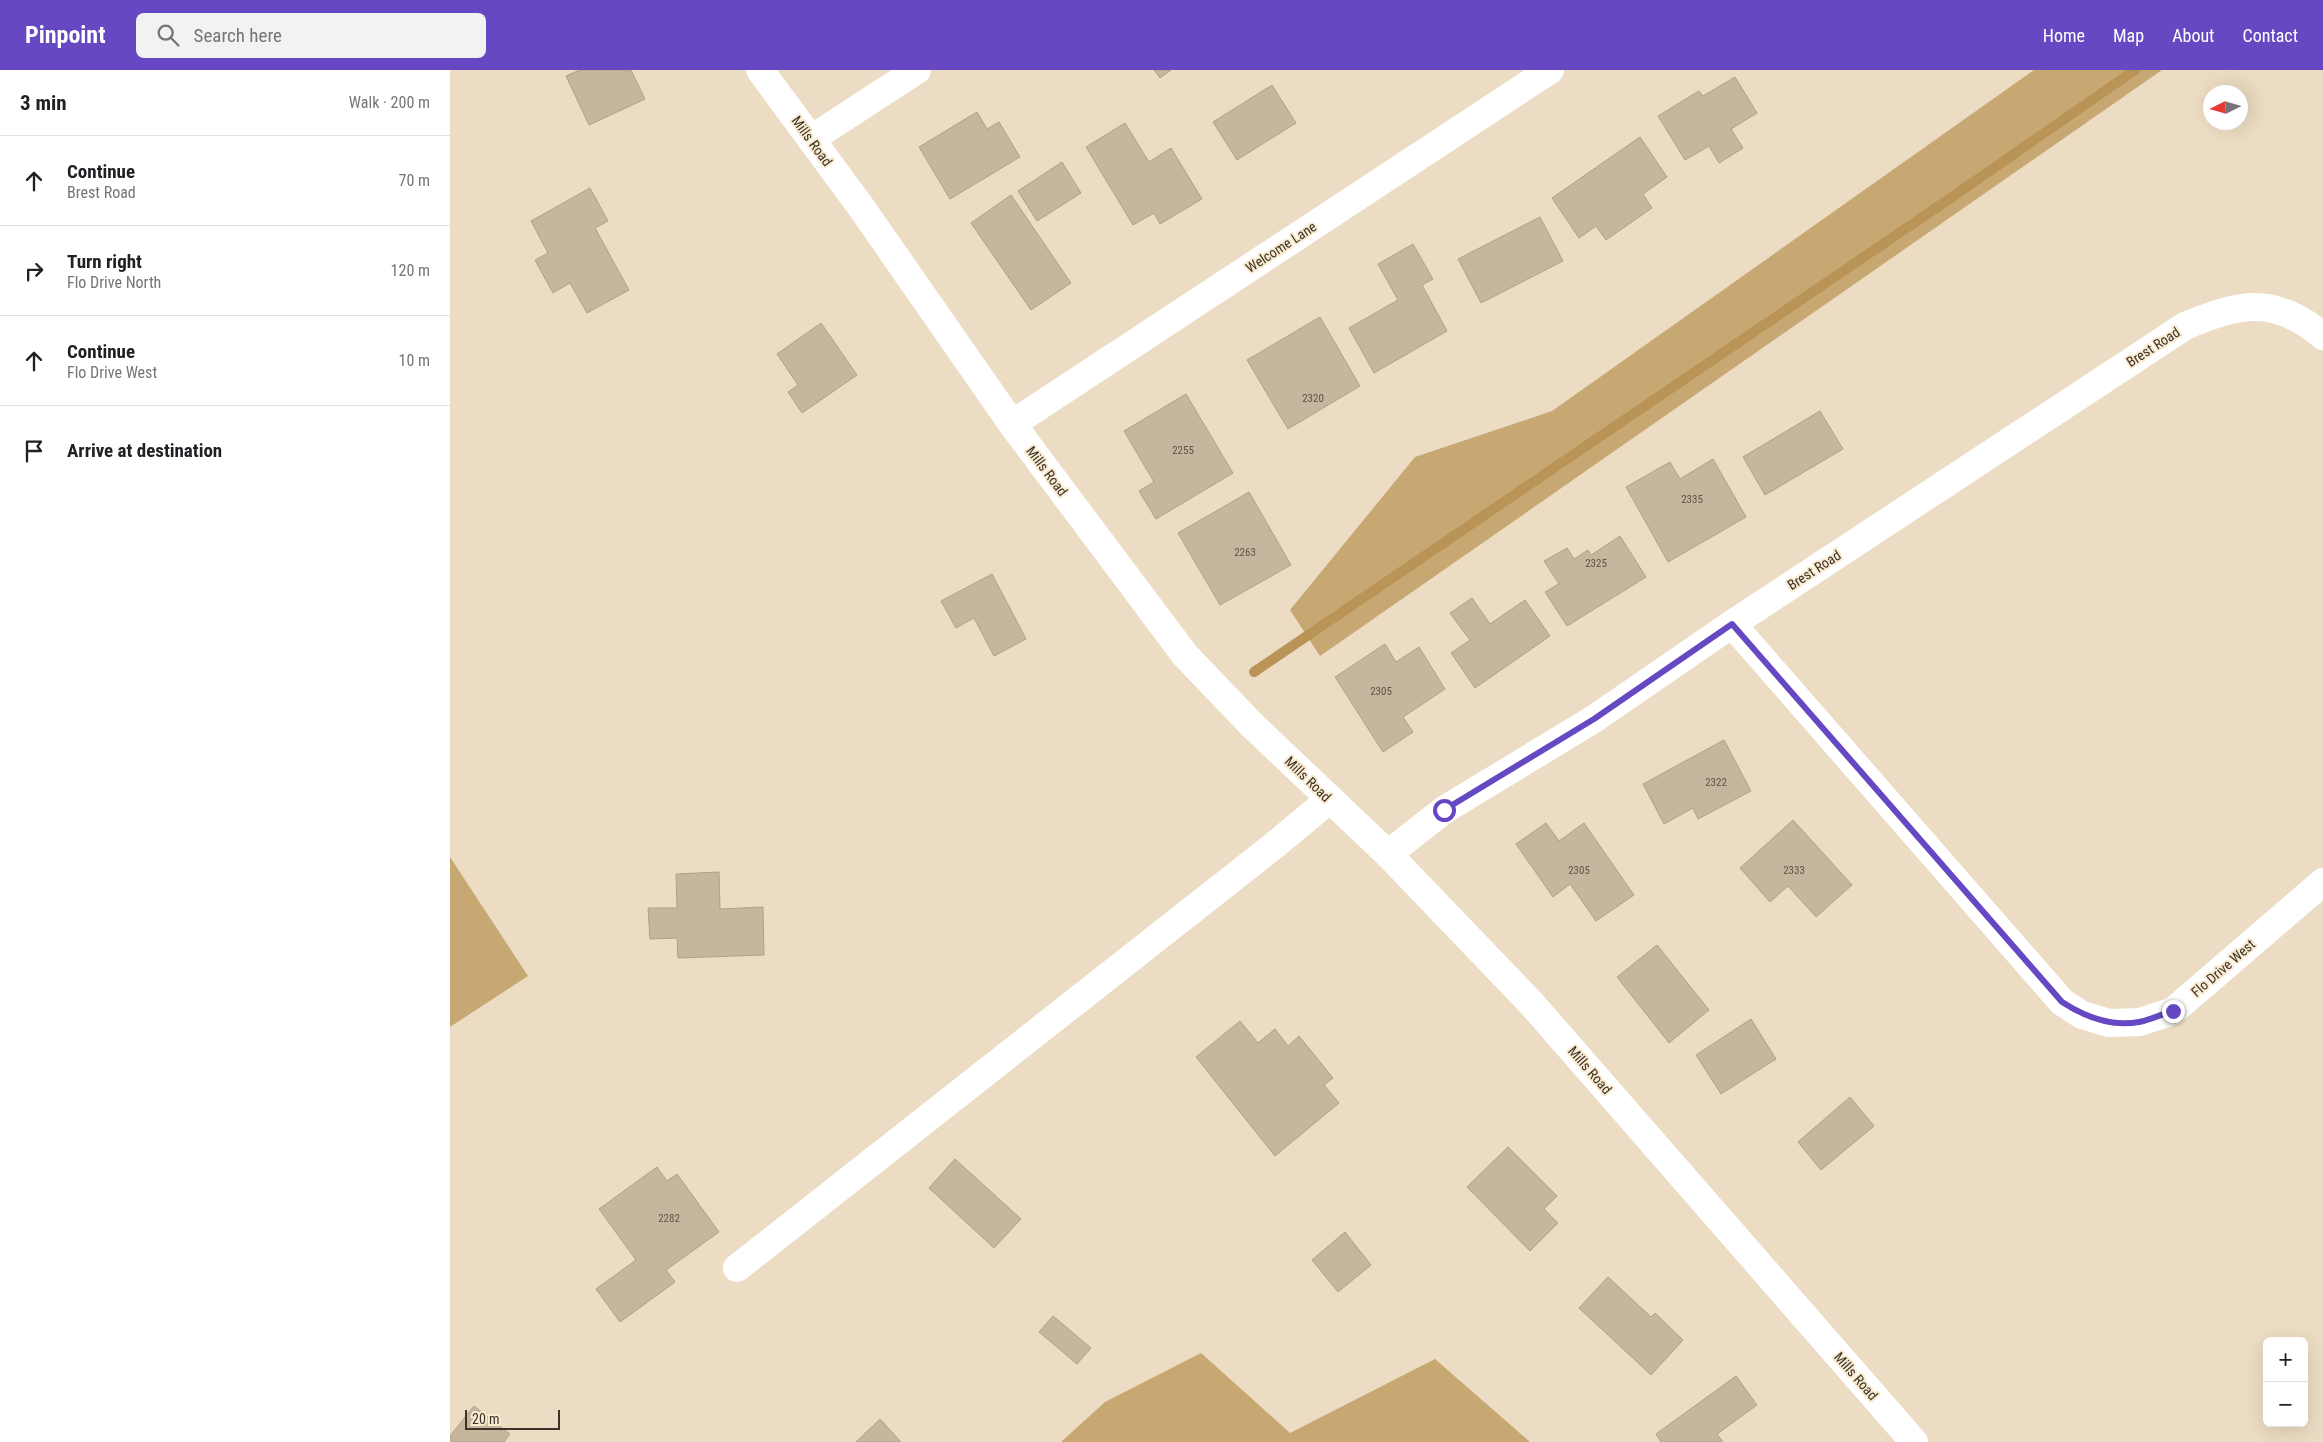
<!DOCTYPE html>
<html lang="en">
<head>
<meta charset="utf-8">
<style>
  :root { --surface:#fff; --page:#f2f2f2; --text:#202124; --muted:#757577; --line:#e0e0e0; --accent:#6649c2 }
  body { margin:0; font-family:"Roboto Condensed",sans-serif; background:var(--page); color:var(--text) }
  .controls { position:absolute; right:15px; bottom:15px; display:grid; overflow:hidden; border-radius:8px; box-shadow:0 5px 20px #0002 }
  .controls button { width:45px; height:45px; display:grid; place-items:center; padding:0; border:0; border-bottom:1px solid var(--line); background:var(--surface); color:var(--text); font:25px sans-serif }
  .compass { position:absolute; left:1753px; top:15px; width:45px; height:45px; border-radius:50%; background:var(--surface); box-shadow:0 5px 20px #0002; rotate:265deg }
  .scale { position:absolute; left:15px; bottom:12px; width:95px; box-sizing:border-box; padding-left:5px; border:2px solid #393329; border-top:0; font-size:14px; line-height:18px; white-space:nowrap; color:#393329; -webkit-text-stroke:4px #faead0; paint-order:stroke }
  .stop { position:absolute; width:15px; height:15px; margin:-11px; border:4px solid #6649c2; border-radius:50%; background:#fff }
  .stop.end { background:#6649c2; border-color:#fff; box-shadow:0 1px 5px #0008 }
  .list { margin:0; padding:0; list-style:none }
  h2 { display:flex; justify-content:space-between; align-items:center; height:65px; margin:0; padding:0 20px; font-size:21px }
  h2 small { font-size:16px; font-weight:400; color:var(--muted) }
  .list li { display:grid; grid-template-columns:32px 1fr auto; gap:15px; align-items:center; box-sizing:border-box; height:90px; padding:0 20px; border-top:1px solid var(--line) }
  .list b { display:block; font-size:19px; white-space:nowrap }
  .list p { margin:0; font-size:16px; white-space:nowrap; color:var(--muted) }
  .list em { font-size:16px; font-style:normal; color:var(--muted) }
  .icon { flex:none; width:28px; height:28px; fill:none; stroke:currentColor; stroke-width:2; stroke-linecap:round; stroke-linejoin:round }
  .map { position:relative; flex:none; width:1873px; height:1372px; overflow:hidden }
  header { display:flex; align-items:center; gap:30px; box-sizing:border-box; height:70px; padding:0 25px; background:var(--accent); color:#fff }
  header strong { font-size:24px }
  nav { display:flex; gap:28px; margin-inline-start:auto; font-size:18px }
  .search { width:350px; height:45px; background:var(--page); display:flex; align-items:center; gap:12px; box-sizing:border-box; padding:0 18px; border-radius:8px; color:var(--muted); font-size:19px }
  main { display:flex }
  aside { flex:1; background:var(--surface) }
  .map>svg:first-child { display:block }
  .green { fill:#c7a772 }
  .lines { fill:none; stroke-linecap:round; stroke-linejoin:round }
  .stream { stroke:#b99456; stroke-width:10 }
  .building { fill:#c6b69e; stroke:#b0a088 }
  .minor { stroke:#fff; stroke-width:28 }
  .route { stroke:#6649c2; stroke-width:6 }
  .labels { text-anchor:middle; stroke-width:4; stroke-linejoin:round; paint-order:stroke }
  .number-label { font-size:11px; fill:#5c5446 }
  .street-label { font-size:14px; fill:#393329; stroke:#faead0 }
</style>
</head>
<body>
<header>
<strong>Pinpoint</strong>
<div class="search"><svg class="icon" aria-label="search" viewBox="0 0 24 24"><circle cx="10" cy="10" r="6"/><path d="M15 15l6 6"/></svg>Search here</div>
<nav><a>Home</a><a>Map</a><a>About</a><a>Contact</a></nav>
</header>
<main>
<aside>
<h2>3 min<small>Walk · 200 m</small></h2>
<ul class="list">
<li><svg class="icon" aria-label="ahead" viewBox="0 0 24 24"><path d="M12 20V5M6 11l6-6 6 6"/></svg><div><b>Continue</b><p>Brest Road</p></div><em>70 m</em></li>
<li><svg class="icon" aria-label="right" viewBox="0 0 24 24"><path d="M7 20v-9h11M14 6l5 5-5 5"/></svg><div><b>Turn right</b><p>Flo Drive North</p></div><em>120 m</em></li>
<li><svg class="icon" aria-label="ahead" viewBox="0 0 24 24"><path d="M12 20V5M6 11l6-6 6 6"/></svg><div><b>Continue</b><p>Flo Drive West</p></div><em>10 m</em></li>
<li><svg class="icon" aria-label="arrive" viewBox="0 0 24 24"><path d="M6 21V4h12l-3 4 3 4H6"/></svg><div><b>Arrive at destination</b></div></li>
</ul>
</aside>
<div class="map">
<svg width="1873" height="1372" viewBox="0 0 1873 1372">
  <rect width="100%" height="100%" fill="#ecdcc3"/>
  <g class="green">
    <path d="M1584 0H1712L870 586 840 540 965 387 1102 341Z"/>
    <path d="M0 787 78 906 0 957Z"/>
    <path d="M751 1283 840 1363 985 1289 1080 1372H611L655 1332Z"/>
  </g>
  <g class="lines">
    <path class="stream" d="M804 602 1505 125 1685 0"/>
  </g>
  <g class="building">
    <path d="M130 0H181L195 29 139 55 116 6Z"/>
    <path d="M704 0H721L710 8Z"/>
    <path d="M1285 7 1307 43 1281 59 1293 78 1269 93 1259 76 1235 90 1208 46 1249 21 1253 26Z"/>
    <path d="M822 15 846 53 787 90 763 52Z"/>
    <path d="M527 42 537 59 549 52 570 87 500 129 469 77Z"/>
    <path d="M675 53 699 92 721 78 752 129 710 154 704 143 683 155 636 77Z"/>
    <path d="M1190 67 1217 107 1193 124 1202 138 1156 170 1146 156 1129 168 1102 128Z"/>
    <path d="M612 92 631 123 587 151 568 121Z"/>
    <path d="M140 118 158 151 145 158 179 220 137 243 120 213 103 223 85 190 98 183 81 151Z"/>
    <path d="M561 125 621 213 581 240 521 153Z"/>
    <path d="M1090 147 1113 191 1031 233 1008 189Z"/>
    <path d="M963 174 983 209 972 215 997 261 924 303 899 258 948 230 928 194Z"/>
    <path d="M870 247 910 316 838 359 797 290Z"/>
    <path d="M371 253 407 305 352 343 338 322 348 315 327 284Z"/>
    <path d="M736 324 783 403 706 449 689 421 704 412 674 361Z"/>
    <path d="M1370 341 1393 379 1315 425 1293 387Z"/>
    <path d="M1263 389 1296 447 1218 492 1176 417 1220 392 1230 409Z"/>
    <path d="M799 422 841 495 770 535 728 463Z"/>
    <path d="M1170 466 1196 507 1117 556 1095 522 1109 514 1094 491 1117 478 1124 489 1138 480 1141 485Z"/>
    <path d="M542 504 576 569 544 586 524 548 506 558 491 531Z"/>
    <path d="M1022 528 1040 554 1075 530 1100 566 1025 618 1001 583 1020 570 1000 543Z"/>
    <path d="M935 574 946 592 969 577 995 619 953 647 963 662 933 682 885 607Z"/>
    <path d="M1274 670 1301 721 1248 749 1243 738 1214 754 1193 714Z"/>
    <path d="M1343 750 1402 815 1366 847 1338 816 1320 832 1290 798Z"/>
    <path d="M1096 753 1109 771 1134 753 1184 825 1146 851 1120 814 1103 827 1066 774Z"/>
    <path d="M269 802 270 839 313 837 314 885 228 888 227 868 200 869 198 838H227L226 804Z"/>
    <path d="M1207 875 1259 940 1219 973 1167 907Z"/>
    <path d="M1301 949 1326 989 1271 1024 1246 985Z"/>
    <path d="M790 951 808 973 825 959 838 976 849 966 883 1008 874 1015 889 1033 825 1086 746 987Z"/>
    <path d="M1400 1027 1424 1056 1371 1100 1348 1072Z"/>
    <path d="M1058 1077 1107 1126 1094 1139 1108 1153 1080 1181 1017 1117Z"/>
    <path d="M505 1089 571 1149 544 1178 479 1118Z"/>
    <path d="M207 1097 217 1111 227 1104 269 1162 216 1200 225 1212 170 1252 146 1219 186 1190 149 1139Z"/>
    <path d="M895 1162 921 1195 888 1222 862 1190Z"/>
    <path d="M1158 1207 1201 1247 1205 1243 1233 1270 1201 1305 1129 1238Z"/>
    <path d="M603 1246 641 1278 627 1294 589 1262Z"/>
    <path d="M1286 1306 1307 1335 1267 1364 1273 1372H1211L1206 1364Z"/>
    <path d="M24 1336 60 1364 54 1372H0V1366Z"/>
    <path d="M430 1349 451 1372H406Z"/>
  </g>
  <g class="lines">
    <g class="minor">
      <path d="M310 0 411 137 562 354 735 585 801 654 938 784 1081 933 1464 1372"/>
      <path d="M361 69 467 0"/>
      <path d="M562 354 1100 0"/>
      <path d="M1282 554 1612 932 1632 945 1659 953 1690 952 1723 941 1873 812"/>
      <path d="M938 784 994 740 1144 649 1282 554 1735 256C1790 233 1824 225 1873 266"/>
      <path d="M287 1198 821 778 880 729"/>
    </g>
  </g>
  <g class="lines">
    <path class="route" d="M994 740 1144 649 1282 554 1612 932C1635 947 1661 957 1689 952 1700 950 1712 944 1723 941"/>
  </g>
  <g class="labels">
    <g class="number-label">
      <text x="863" y="332">2320</text>
      <text x="733" y="384">2255</text>
      <text x="1242" y="433">2335</text>
      <text x="795" y="486">2263</text>
      <text x="1146" y="497">2325</text>
      <text x="931" y="625">2305</text>
      <text x="1266" y="716">2322</text>
      <text x="1129" y="804">2305</text>
      <text x="1344" y="804">2333</text>
      <text x="219" y="1152">2282</text>
    </g>
    <g class="street-label">
      <text transform="translate(362 71) rotate(54)" y="5">Mills Road</text>
      <text transform="translate(831 177) rotate(-33)" y="5">Welcome Lane</text>
      <text transform="translate(1703 277) rotate(-33)" y="5">Brest Road</text>
      <text transform="translate(597 401) rotate(53)" y="5">Mills Road</text>
      <text transform="translate(1364 500) rotate(-33)" y="5">Brest Road</text>
      <text transform="translate(858 709) rotate(44)" y="5">Mills Road</text>
      <text transform="translate(1773 898) rotate(-41)" y="5">Flo Drive West</text>
      <text transform="translate(1140 1000) rotate(49)" y="5">Mills Road</text>
      <text transform="translate(1406 1306) rotate(49)" y="5">Mills Road</text>
    </g>
  </g>
</svg>
<div class="controls">
<button>+</button>
<button>−</button>
</div>
<svg class="compass" viewBox="-18 -18 36 36"><path d="M0-13l5 13h-10z" fill="#e53935"/><path d="M0 13l5-13h-10z" fill="#757577"/></svg>
<div class="scale">20 m</div>
<div class="stop" style="left:994px;top:740px"></div>
<div class="stop end" style="left:1723px;top:941px"></div>
</div>
</main>
</body>
</html>
